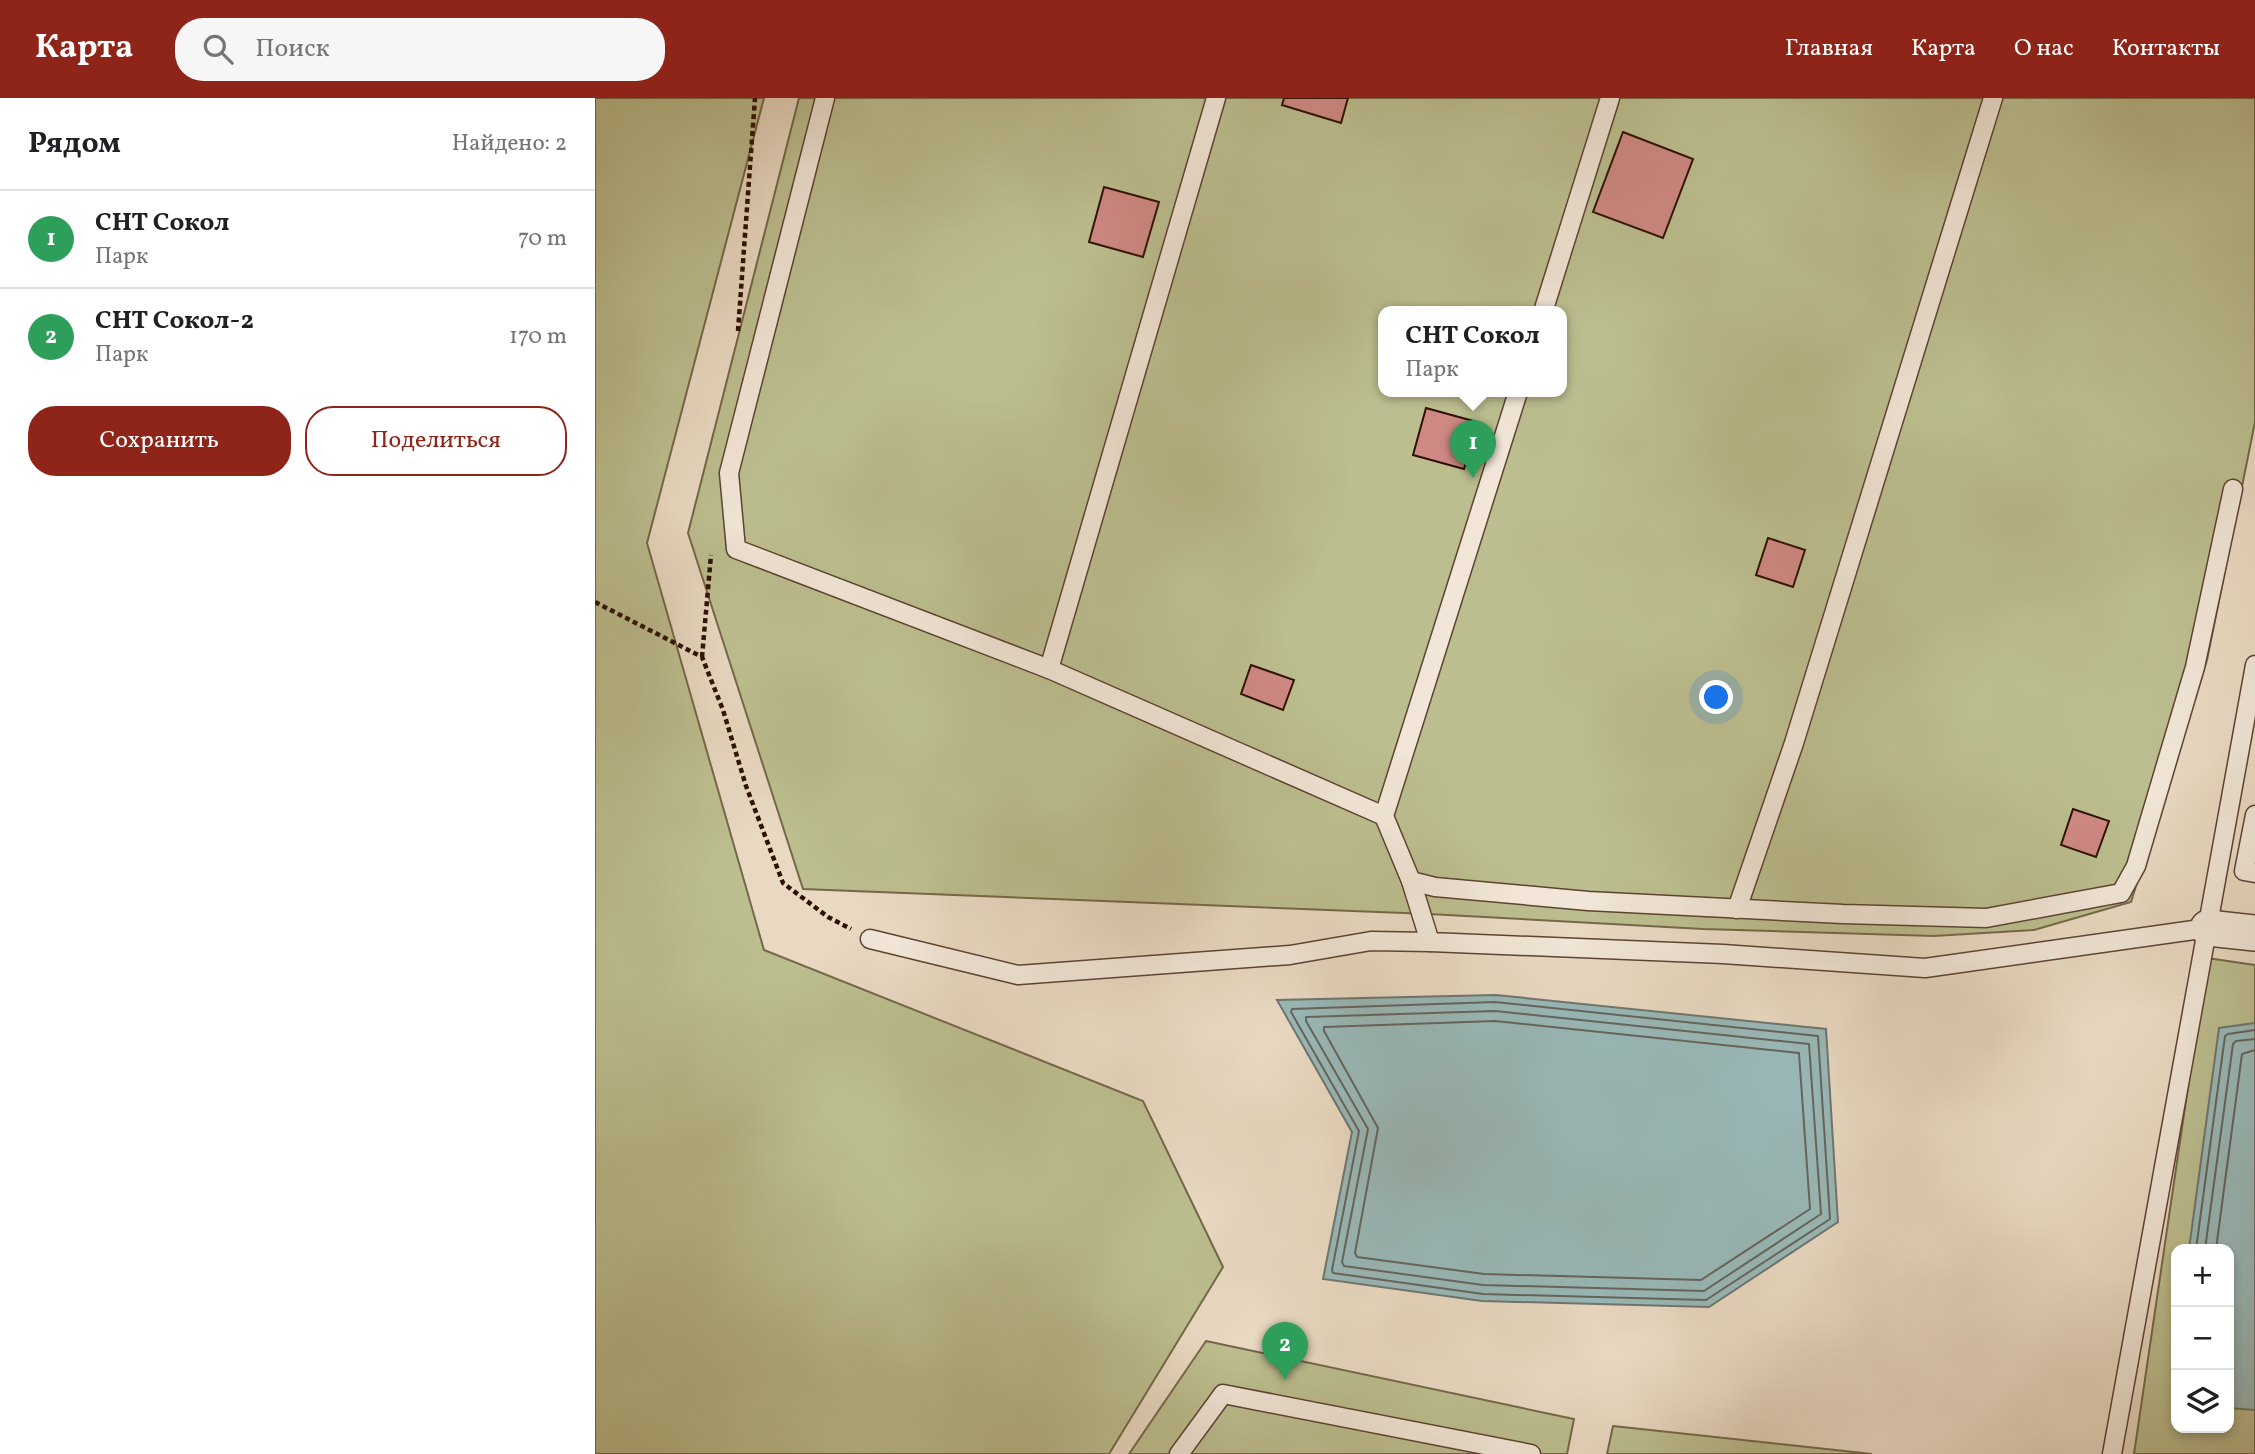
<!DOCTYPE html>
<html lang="ru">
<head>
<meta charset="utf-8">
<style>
  :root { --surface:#fff; --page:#f6f6f6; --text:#202124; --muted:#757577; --line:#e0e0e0; --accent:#8f2418 }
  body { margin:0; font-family:Vollkorn,serif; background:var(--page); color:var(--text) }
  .controls { position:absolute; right:21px; bottom:21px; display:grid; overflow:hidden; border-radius:14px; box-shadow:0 4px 10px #0003 }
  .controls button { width:63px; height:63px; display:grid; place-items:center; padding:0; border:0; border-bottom:2px solid var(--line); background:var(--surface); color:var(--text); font:35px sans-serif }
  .you { position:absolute; left:1122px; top:600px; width:24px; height:24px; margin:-18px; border:5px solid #fff; border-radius:50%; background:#1a73e8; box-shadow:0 0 0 10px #1a73e833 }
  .badge { display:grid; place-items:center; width:46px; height:46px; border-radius:50%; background:var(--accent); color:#fff; font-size:23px; font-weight:700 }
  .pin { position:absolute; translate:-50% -58px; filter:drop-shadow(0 2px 4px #0008) }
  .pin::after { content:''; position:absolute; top:37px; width:24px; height:21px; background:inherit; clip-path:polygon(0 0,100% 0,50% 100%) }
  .popup { position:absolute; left:783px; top:208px; width:189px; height:91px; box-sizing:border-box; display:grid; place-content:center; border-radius:14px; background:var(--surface); filter:drop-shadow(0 2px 5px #0005); font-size:23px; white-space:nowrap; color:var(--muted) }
  .popup b { font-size:26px; color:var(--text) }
  .popup::after { content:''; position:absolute; left:50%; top:100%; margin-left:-14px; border:14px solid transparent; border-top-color:var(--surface) }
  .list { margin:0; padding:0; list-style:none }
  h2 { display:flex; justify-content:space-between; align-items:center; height:91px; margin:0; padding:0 28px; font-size:30px }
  h2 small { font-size:23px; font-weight:400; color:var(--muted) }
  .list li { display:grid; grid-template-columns:46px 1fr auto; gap:21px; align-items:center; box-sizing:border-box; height:98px; padding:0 28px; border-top:2px solid var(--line) }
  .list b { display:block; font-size:26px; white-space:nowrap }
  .list p { margin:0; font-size:23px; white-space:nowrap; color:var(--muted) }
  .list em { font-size:23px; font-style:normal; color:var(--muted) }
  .actions { display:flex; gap:14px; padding:21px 28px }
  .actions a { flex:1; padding:16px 0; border:2px solid var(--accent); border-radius:28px; text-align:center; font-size:24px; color:var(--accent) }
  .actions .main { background:var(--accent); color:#fff }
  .icon { flex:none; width:38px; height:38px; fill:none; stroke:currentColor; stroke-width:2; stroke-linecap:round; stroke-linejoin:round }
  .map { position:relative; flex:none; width:1660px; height:1356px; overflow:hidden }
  header { display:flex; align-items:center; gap:42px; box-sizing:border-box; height:98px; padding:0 35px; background:var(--accent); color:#fff }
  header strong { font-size:33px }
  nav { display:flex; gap:38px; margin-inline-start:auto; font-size:24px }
  .search { width:490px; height:63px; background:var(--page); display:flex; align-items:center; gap:18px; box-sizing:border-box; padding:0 24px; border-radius:28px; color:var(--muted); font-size:26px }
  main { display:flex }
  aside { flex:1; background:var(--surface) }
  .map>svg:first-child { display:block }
  .green { fill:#bcbe8f; stroke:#756848; stroke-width:2; fill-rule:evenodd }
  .water { fill:#99b9b9; stroke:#6e7670; stroke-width:2 }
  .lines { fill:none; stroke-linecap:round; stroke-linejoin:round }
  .shore { stroke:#64655e; stroke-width:2 }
  .building { fill:#cf8984; stroke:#2e1102; stroke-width:2 }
  .service-casing { stroke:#5d4332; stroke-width:21 }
  .minor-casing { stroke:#5d4332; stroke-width:38 }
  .path { stroke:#2e1102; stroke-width:4.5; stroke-dasharray:5 3.5; stroke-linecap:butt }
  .service { stroke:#f1e6d7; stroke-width:18 }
  .minor { stroke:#f1e6d7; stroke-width:35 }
</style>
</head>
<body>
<header>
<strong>Карта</strong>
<div class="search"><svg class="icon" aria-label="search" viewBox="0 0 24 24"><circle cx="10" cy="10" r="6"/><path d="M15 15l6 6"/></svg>Поиск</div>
<nav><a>Главная</a><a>Карта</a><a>О нас</a><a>Контакты</a></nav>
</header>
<main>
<aside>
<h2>Рядом<small>Найдено: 2</small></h2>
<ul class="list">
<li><span class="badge" style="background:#2e9e5b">1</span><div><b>СНТ Сокол</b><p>Парк</p></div><em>70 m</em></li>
<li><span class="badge" style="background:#2e9e5b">2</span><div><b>СНТ Сокол-2</b><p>Парк</p></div><em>170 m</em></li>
</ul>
<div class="actions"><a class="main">Сохранить</a><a>Поделиться</a></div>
</aside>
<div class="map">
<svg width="1660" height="1356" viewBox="0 0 1660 1356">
  <rect width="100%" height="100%" fill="#e9d9c2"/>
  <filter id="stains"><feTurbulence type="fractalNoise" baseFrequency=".00286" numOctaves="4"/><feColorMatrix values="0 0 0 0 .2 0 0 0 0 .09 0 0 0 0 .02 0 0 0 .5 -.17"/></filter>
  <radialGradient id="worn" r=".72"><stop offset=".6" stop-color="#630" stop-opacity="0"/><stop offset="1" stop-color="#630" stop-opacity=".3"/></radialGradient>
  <g class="green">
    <path d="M0 0H169L52 445 169 852 548 1003 628 1169 514 1356H0Z"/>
    <path d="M204 0H1660V324L1612 562 1536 804 1439 832 1339 838 1108 831 834 816 208 791 93 435ZM789 214H967V294H789Z"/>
    <path d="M1612 860 1660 867V1356H1539ZM1581 1151H1634V1330H1581Z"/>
    <path d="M611 1243 979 1321 972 1356H534Z"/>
    <path d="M1018 1328 1277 1356H1012Z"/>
  </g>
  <g class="water">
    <path d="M901 897 1231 931 1243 1124 1114 1209 887 1203 728 1181 757 1034 682 902Z"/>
    <path d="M1660 925V1312L1634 1310V1151H1594L1624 930Z"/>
  </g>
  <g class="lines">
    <g class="shore">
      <path d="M900 904 1223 938 1235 1121 1111 1202 888 1196 738 1175 737 1172 764 1033 696 914 697 911Z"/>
      <path d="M900 913 1214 946 1226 1116 1109 1193 888 1187 749 1168 747 1164 773 1031 711 923V919Z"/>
      <path d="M900 923 1204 955 1215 1111 1106 1182 889 1176 762 1159 760 1155 783 1030 729 933V929Z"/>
      <path d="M1601 1151 1630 938 1633 936 1660 932"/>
      <path d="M1610 1151 1638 946 1641 943 1660 941"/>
      <path d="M1621 1151 1647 956 1660 952"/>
    </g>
  </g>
  <g class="building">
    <path d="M689 0H753L746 25 687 7Z"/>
    <path d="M1028 34 1098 61 1068 140 998 114Z"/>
    <path d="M509 89 564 104 548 159 494 144Z"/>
    <path d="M831 310 882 324 869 371 818 357Z"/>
    <path d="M1173 440 1210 452 1198 489 1161 477Z"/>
    <path d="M656 567 699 582 688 612 646 596Z"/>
    <path d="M1478 711 1514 723 1501 759 1466 747Z"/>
  </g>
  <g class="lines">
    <defs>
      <g id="service">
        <path d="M230 0 134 375 141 451 454 571 789 718"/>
        <path d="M948 214 1015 0"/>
        <path d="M923 294 789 718 816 783 835 844 1128 856 1330 870 1613 830"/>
        <path d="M454 571 621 0"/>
        <path d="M1660 717 1649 773 1660 775"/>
        <path d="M816 783 840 789 993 803 1248 816 1391 820 1526 795 1541 768 1600 569 1638 391"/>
        <path d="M1142 811 1199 645 1398 0"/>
        <path d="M275 841 423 877 695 857 776 843 835 844"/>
        <path d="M584 1356 628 1296 936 1356"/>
        <path d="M1517 1356 1660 567"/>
      </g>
      <path id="minor" d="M1613 830 1660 835"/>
    </defs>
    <use href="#service" class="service-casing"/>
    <use href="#minor" class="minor-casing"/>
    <g class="path">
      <path d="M143 233 160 0"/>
      <path d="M0 504 107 559 128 612 151 688 188 785 233 819 256 831"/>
      <path d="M107 559 116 457"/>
    </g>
    <use href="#service" class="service"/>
    <use href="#minor" class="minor"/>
  </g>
  <rect width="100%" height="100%" filter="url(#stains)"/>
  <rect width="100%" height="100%" fill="url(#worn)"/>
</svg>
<div class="controls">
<button>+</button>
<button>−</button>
<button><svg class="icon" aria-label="layers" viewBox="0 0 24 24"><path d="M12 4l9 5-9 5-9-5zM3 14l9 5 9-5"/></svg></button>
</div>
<div class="you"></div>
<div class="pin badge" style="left:878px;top:380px;background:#2e9e5b">1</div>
<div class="popup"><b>СНТ Сокол</b>Парк</div>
<div class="pin badge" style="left:690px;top:1282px;background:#2e9e5b">2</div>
</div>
</main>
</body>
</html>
